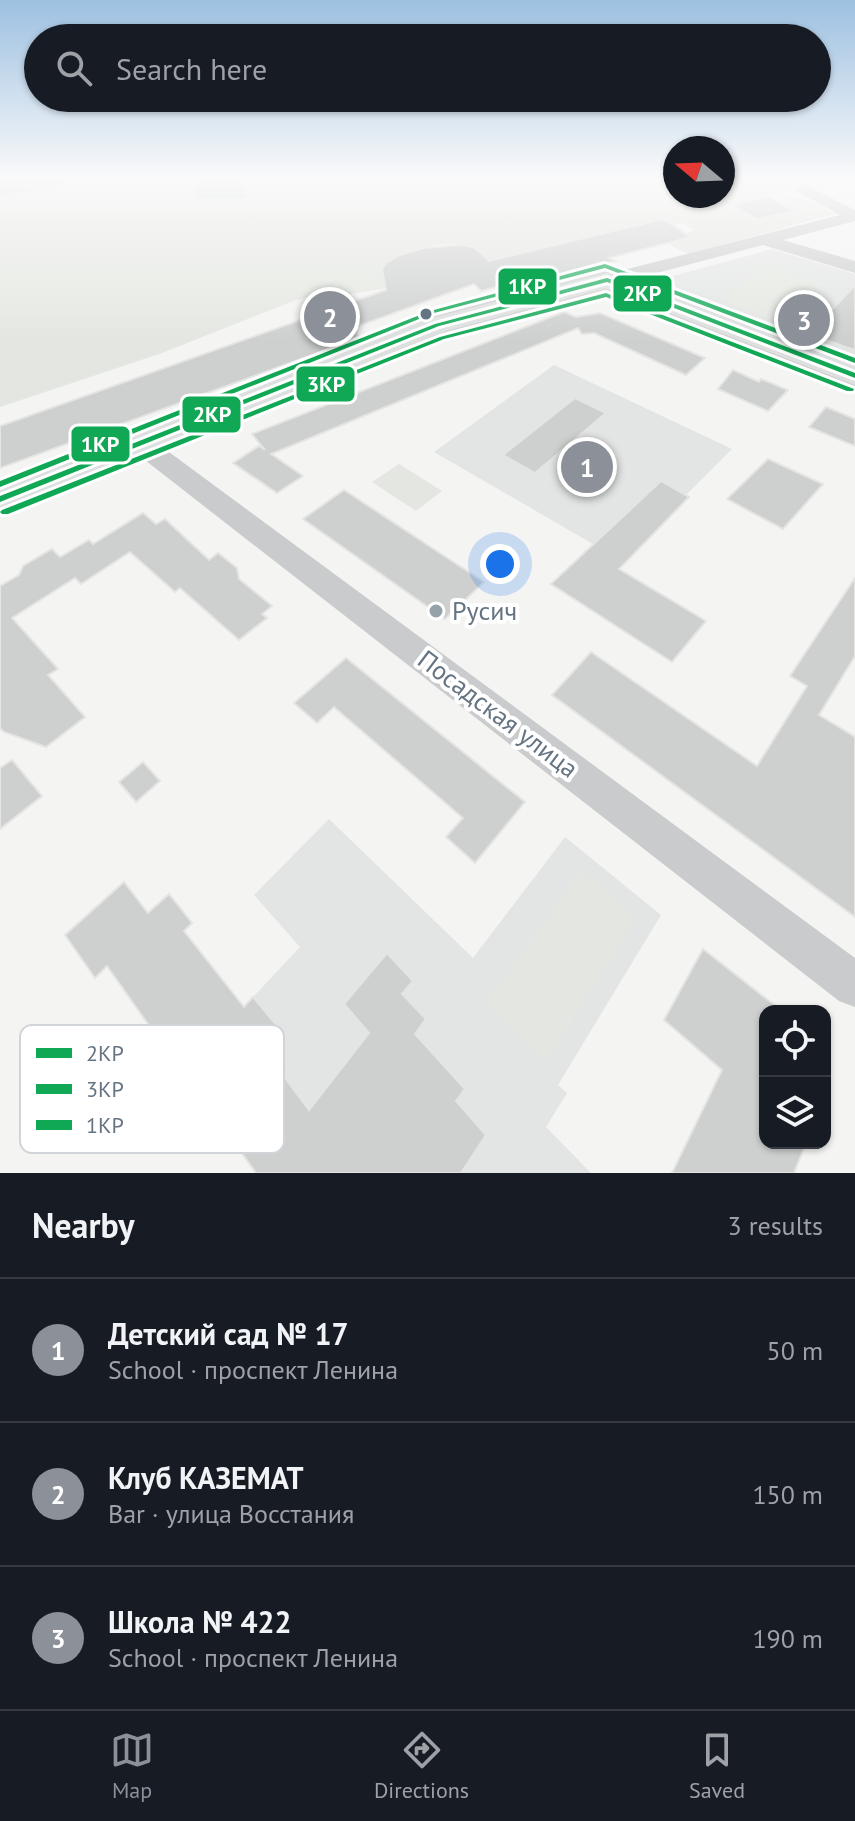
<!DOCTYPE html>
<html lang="en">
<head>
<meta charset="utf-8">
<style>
  :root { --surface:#171b24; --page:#20242c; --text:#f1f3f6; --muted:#9ea1a6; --line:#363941; --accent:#8c9099 }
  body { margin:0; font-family:"PT Sans",sans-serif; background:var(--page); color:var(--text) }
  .controls { position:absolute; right:24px; bottom:24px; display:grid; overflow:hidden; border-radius:16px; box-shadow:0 2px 6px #0004 }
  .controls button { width:72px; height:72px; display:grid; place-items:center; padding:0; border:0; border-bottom:2px solid var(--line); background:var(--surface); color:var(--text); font:40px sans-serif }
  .compass { position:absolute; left:663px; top:136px; width:72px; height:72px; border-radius:50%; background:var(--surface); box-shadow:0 2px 6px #0004; rotate:289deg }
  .you { position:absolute; left:500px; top:564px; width:28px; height:28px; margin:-20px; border:6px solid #fff; border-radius:50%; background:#1a73e8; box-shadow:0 0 0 12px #1a73e833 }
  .badge { display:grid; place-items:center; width:52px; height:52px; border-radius:50%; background:var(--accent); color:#fff; font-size:26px; font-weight:700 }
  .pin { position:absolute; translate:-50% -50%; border:4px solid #fff; box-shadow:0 2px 8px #0006 }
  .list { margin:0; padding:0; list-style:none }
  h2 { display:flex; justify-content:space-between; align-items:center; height:104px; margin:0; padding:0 32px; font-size:34px }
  h2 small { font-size:26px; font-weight:400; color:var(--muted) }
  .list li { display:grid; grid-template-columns:52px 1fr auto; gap:24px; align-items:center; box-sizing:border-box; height:144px; padding:0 32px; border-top:2px solid var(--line) }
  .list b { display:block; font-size:30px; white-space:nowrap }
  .list p { margin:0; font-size:26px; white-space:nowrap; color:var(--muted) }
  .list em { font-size:26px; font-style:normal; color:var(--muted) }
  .icon { flex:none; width:44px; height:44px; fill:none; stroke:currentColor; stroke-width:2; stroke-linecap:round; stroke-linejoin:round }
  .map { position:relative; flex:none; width:855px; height:1173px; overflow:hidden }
  .search { position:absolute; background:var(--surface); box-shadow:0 2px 6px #0004; left:24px; right:24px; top:24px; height:88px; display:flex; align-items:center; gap:20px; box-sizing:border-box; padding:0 28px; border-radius:44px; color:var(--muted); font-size:30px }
  .sheet { height:536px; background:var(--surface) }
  nav { display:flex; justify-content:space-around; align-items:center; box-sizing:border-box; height:112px; border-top:2px solid var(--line); background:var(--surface); font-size:22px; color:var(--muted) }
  nav a { display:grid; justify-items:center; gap:4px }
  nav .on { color:var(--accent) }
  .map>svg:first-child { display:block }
  .built { fill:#e3e4e4 }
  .green { fill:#e4e7e1 }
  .water { fill:#ccd3d6 }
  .building { fill:#cecfcf; stroke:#e4e4e2; stroke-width:2 }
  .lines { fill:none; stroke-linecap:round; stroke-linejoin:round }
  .major-casing { stroke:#d0d0d1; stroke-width:4 }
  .minor { fill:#cacbcc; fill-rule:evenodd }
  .major { fill:#dedfdf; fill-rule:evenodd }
  .bus-1-casing { stroke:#fff; stroke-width:6 }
  .bus-2-casing { stroke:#fff; stroke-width:6 }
  .bus-3-casing { stroke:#fff; stroke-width:6 }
  .bus-1 { fill:#10a855; fill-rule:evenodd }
  .bus-2 { fill:#10a855; fill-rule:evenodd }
  .bus-3 { fill:#10a855; fill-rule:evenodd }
  .bus-dot { fill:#657482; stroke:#fff; stroke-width:3 }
  .poi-dot { fill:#97a1aa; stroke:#fff; stroke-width:3 }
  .labels { text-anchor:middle; stroke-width:8; stroke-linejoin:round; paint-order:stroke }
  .poi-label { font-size:26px; fill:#657482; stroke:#fff; text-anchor:start }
  .street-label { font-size:26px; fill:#657482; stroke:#fff }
  .key { fill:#fff; stroke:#d1d5da; stroke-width:2 }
  .key-label { font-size:22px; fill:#657482 }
  .line-badge { stroke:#fff; stroke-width:3 }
  .badge-label { font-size:22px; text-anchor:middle; font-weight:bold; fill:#fff }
</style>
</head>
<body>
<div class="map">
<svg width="855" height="1173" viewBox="0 0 855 1173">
  <rect width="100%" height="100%" fill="#f4f4f3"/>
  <g class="built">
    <path d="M772 249 855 274V359L651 282Z"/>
    <path d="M554 365 732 449 686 495 661 482 593 544 434 452Z"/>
    <path d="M329 819 473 958 565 837 661 915 558 1085 567 1093 546 1127 591 1173H333L346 1156 283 1075 287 1070 265 1042 277 1027 253 997 300 947 254 895Z"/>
  </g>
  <g class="green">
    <path d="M71 177H214L194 188 198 198H246L238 177H675V196H723V177H770L791 191 733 205 757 219 793 211 779 202C798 192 817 203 834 214L688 254 667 243 689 237 685 234 695 230 683 223 674 225 663 219 489 261C484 257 479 251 474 248 452 237 395 250 382 269L383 275 398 286 344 295 320 294 296 300 162 353 0 407V196L58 187Z"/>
    <path d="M765 264 822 283 779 322 720 300Z"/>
    <path d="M399 464 442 491 416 511 372 482Z"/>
    <path d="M581 871 637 917 546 1062 486 1003Z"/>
  </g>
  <g class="water">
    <path d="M0 177H71L59 187 0 196Z"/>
    <path d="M214 177H238L246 198H197L193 188Z"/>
  </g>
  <g class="building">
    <path d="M769 197 795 211 757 219 732 205Z"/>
    <path d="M663 219 691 237 609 258 615 261 555 276 551 273 481 291 474 284 355 327 359 338 0 468V426L386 290 382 269 386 263 400 255 423 248 462 245 475 248 489 261Z"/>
    <path d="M855 285V350L808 334 829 313Z"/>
    <path d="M564 312 576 317 600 313 705 358 686 375 594 333 582 334 578 328 271 454 303 476 277 493 233 463 259 446 265 450 252 434Z"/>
    <path d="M733 370 759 382 761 379 788 390 768 411 718 389Z"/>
    <path d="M575 398 606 413 535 473 503 455Z"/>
    <path d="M826 407 855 419V446L809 427Z"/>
    <path d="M768 459 823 484 783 529 727 499Z"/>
    <path d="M661 481 689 497 619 569 706 621 672 662 551 584Z"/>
    <path d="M344 490 458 565 484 582 445 619 303 519Z"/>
    <path d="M143 513 156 524 165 519 209 560 218 553 237 568 239 579 272 606 262 614 267 618 239 640 180 588 175 592 130 552 81 584 75 578 12 618 58 669 48 675 85 717 46 747 4 732 0 728V586L19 575 23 566 52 549 60 557 89 540 93 544Z"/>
    <path d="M855 578V656L819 715 855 737V917L552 695 591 652 757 766 807 686 790 676Z"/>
    <path d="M346 658 525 802 475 863 446 837 463 818 334 707 317 723 294 703Z"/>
    <path d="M12 760 42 796 0 829V768Z"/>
    <path d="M143 762 160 781 136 802 119 782Z"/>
    <path d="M124 882 148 913 169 894 192 923 184 931 244 1007 253 997 278 1027 265 1042 287 1070 283 1075 309 1110 369 1033 344 1004 387 953 413 981 402 994 426 1019 415 1034 465 1089 456 1101 486 1135 461 1173H256L231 1138 223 1148 201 1117 208 1109 107 966 95 978 65 935Z"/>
    <path d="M703 949 782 1011H765V1143H806L794 1173H672L722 1070 664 1020Z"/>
  </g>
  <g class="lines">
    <defs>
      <path id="major" d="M607 273 855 366V385L605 288 446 331 0 511V486L428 319Z"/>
    </defs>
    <use href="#major" class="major-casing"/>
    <g class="minor">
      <path d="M804 184 855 210V221L783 240 855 261V273L763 245 607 286 597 280 600 276 840 215 798 192 796 189Z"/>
      <path d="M141 436 150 438 855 958V1007L839 1001 132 450 129 444 132 438Z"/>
    </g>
    <use href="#major" class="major"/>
    <defs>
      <path id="bus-1" d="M607 278 855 373V378L607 282 439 326 0 502V496L435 324Z"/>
      <path id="bus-2" d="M606 293 854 389 853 391H847L606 297 444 339 8 514H2L0 512 2 510 440 337Z"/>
      <path id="bus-3" d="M605 264 855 358V363L605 268 434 313 0 487V481L430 311Z"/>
    </defs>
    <use href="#bus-1" class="bus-1-casing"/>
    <use href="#bus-2" class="bus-2-casing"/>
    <use href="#bus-3" class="bus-3-casing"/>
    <use href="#bus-1" class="bus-1"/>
    <use href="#bus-2" class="bus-2"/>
    <use href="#bus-3" class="bus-3"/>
  </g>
  <linearGradient id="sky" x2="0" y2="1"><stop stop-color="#9dc0e1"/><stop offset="0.52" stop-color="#fafafa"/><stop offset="1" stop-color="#fafafa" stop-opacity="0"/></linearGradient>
  <rect width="855" height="341" fill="url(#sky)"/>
  <circle class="bus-dot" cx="426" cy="314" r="7"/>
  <circle class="poi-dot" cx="436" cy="611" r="8"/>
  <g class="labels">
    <g class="poi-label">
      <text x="452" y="620">Русич</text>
    </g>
    <g class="street-label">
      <text transform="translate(498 714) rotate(37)" y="9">Посадская улица</text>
    </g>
  </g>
  <rect x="20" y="1025" width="264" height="128" rx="12" class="key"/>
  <rect x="36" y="1048" width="36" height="10" fill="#10a855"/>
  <rect x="36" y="1084" width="36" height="10" fill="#10a855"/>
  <rect x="36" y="1120" width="36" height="10" fill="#10a855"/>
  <g class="key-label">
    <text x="86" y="1061">2КР</text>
    <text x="86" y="1097">3КР</text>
    <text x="86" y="1133">1КР</text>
  </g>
  <g class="line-badge">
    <rect x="497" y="267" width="61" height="39" rx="8" fill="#10a855"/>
    <rect x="612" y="274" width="61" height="39" rx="8" fill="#10a855"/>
    <rect x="295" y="365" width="61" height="38" rx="8" fill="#10a855"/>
    <rect x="181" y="395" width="61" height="39" rx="8" fill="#10a855"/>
    <rect x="70" y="425" width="61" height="38" rx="8" fill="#10a855"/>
  </g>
  <g class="badge-label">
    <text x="527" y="294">1КР</text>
    <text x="642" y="301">2КР</text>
    <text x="326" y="392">3КР</text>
    <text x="212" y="422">2КР</text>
    <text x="100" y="452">1КР</text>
  </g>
</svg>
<div class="controls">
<button><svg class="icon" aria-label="locate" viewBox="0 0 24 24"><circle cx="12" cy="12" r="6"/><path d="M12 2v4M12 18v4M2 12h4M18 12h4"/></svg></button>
<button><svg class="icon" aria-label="layers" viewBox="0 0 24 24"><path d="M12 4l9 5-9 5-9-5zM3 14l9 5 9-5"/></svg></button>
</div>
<svg class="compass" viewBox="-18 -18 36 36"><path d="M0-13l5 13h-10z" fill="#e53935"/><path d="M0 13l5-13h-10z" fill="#9ea1a6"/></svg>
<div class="you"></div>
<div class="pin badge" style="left:587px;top:467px">1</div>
<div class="pin badge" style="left:330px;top:317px">2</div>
<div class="pin badge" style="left:804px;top:320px">3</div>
<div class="search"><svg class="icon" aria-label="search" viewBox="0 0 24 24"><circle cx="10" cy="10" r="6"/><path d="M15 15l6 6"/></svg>Search here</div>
</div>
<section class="sheet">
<h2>Nearby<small>3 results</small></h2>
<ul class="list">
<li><span class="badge">1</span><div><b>Детский сад № 17</b><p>School · проспект Ленина</p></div><em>50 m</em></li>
<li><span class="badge">2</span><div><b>Клуб КАЗЕМАТ</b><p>Bar · улица Восстания</p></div><em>150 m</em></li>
<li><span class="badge">3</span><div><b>Школа № 422</b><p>School · проспект Ленина</p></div><em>190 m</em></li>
</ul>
</section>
<nav>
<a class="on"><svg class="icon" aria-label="map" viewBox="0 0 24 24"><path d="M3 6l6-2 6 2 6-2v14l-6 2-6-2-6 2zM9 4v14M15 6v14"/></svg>Map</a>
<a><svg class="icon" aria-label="directions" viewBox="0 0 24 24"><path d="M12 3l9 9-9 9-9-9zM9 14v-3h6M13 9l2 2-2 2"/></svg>Directions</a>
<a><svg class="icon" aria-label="saved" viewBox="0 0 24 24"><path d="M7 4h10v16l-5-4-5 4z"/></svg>Saved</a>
</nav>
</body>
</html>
